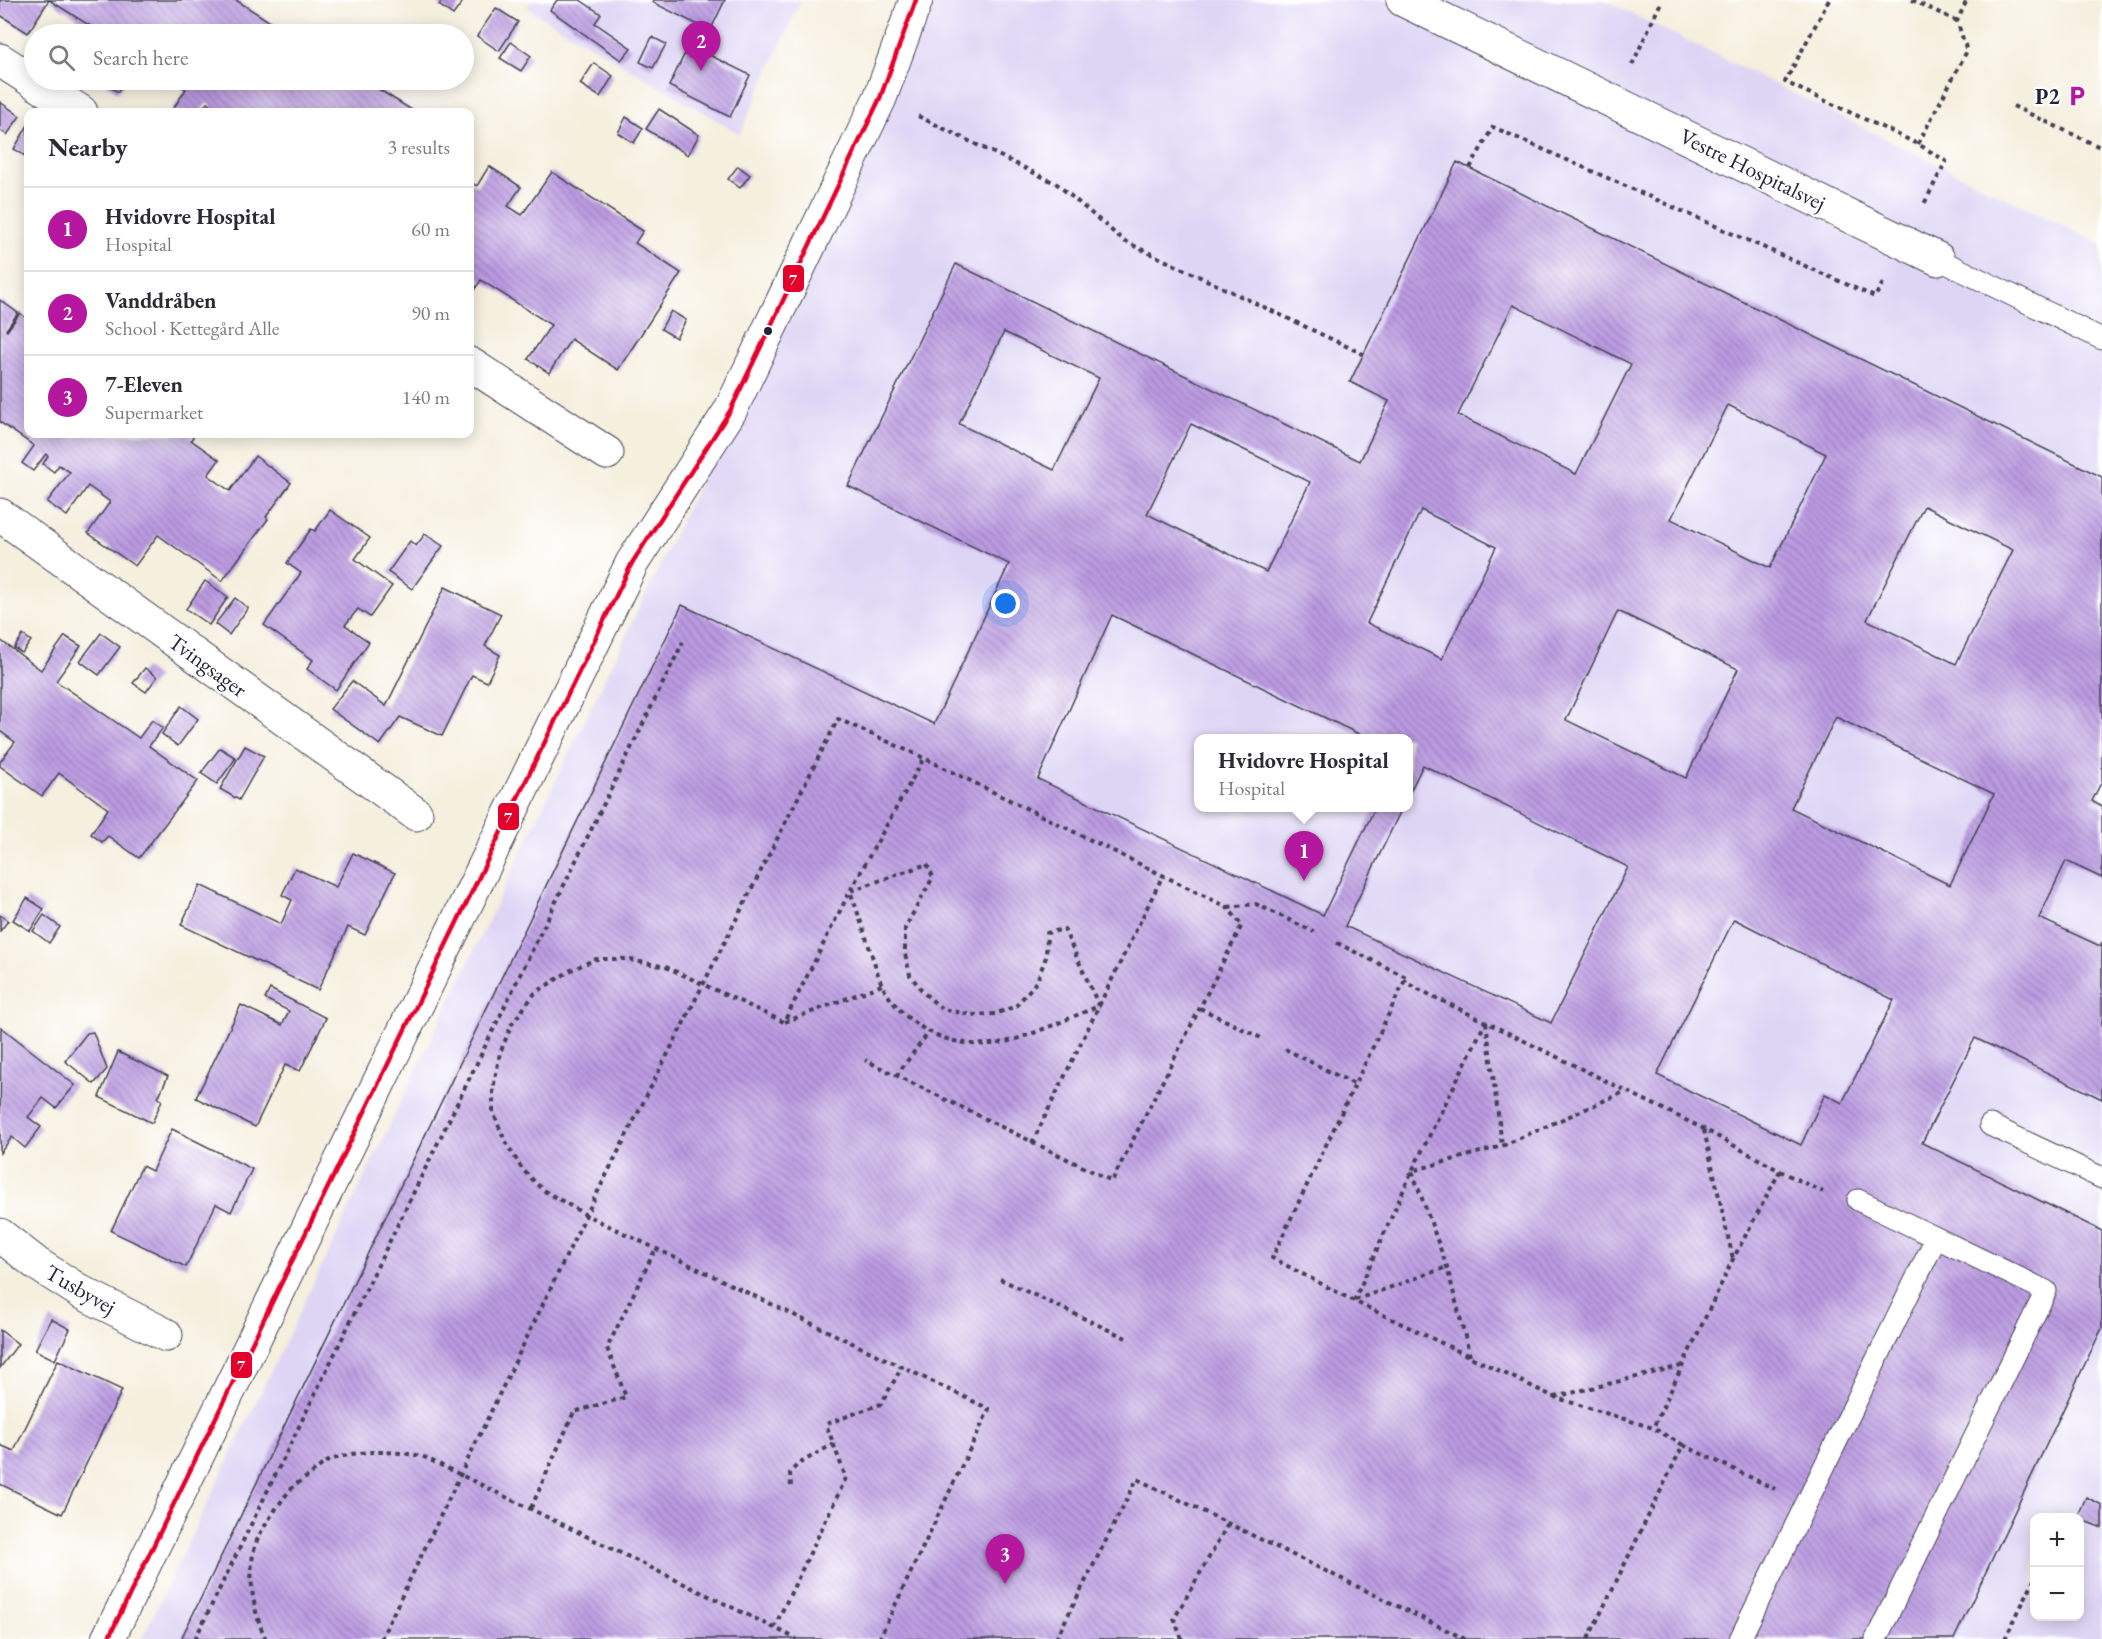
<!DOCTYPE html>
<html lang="en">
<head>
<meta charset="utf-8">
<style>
  :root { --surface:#fff; --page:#f2f2f3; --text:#2b2b33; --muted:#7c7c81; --line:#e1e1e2; --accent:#b5179e }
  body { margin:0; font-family:"EB Garamond",serif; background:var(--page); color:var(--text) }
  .controls { position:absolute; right:18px; bottom:18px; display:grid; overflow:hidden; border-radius:12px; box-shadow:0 3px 15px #0003 }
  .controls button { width:54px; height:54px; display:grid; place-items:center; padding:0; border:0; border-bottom:2px solid var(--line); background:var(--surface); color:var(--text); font:30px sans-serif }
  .you { position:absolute; left:1006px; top:604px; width:21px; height:21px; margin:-15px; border:4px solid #fff; border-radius:50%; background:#1a73e8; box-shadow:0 0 0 9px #1a73e833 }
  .badge { display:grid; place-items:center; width:39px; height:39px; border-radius:50%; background:var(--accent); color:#fff; font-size:20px; font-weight:700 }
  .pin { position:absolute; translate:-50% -50px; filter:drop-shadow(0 2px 3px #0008) }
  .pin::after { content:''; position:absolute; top:32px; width:21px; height:18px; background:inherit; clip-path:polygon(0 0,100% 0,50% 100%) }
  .popup { position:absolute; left:1194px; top:734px; width:219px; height:78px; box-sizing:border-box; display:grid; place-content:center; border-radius:12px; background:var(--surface); filter:drop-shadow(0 2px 4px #0005); font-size:20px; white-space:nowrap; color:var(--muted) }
  .popup b { font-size:22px; color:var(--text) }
  .popup::after { content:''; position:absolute; left:50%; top:100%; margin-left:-12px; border:12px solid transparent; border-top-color:var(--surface) }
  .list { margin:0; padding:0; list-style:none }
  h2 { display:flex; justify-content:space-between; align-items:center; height:78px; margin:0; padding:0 24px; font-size:26px }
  h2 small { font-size:20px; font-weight:400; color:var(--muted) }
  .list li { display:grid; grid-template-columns:39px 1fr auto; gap:18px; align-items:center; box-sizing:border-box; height:84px; padding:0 24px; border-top:2px solid var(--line) }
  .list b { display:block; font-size:22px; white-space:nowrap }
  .list p { margin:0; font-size:20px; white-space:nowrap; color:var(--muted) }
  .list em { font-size:20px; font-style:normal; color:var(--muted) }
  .icon { flex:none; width:33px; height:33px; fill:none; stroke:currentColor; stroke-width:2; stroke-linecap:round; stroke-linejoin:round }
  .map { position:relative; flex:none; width:2102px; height:1639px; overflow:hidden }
  .search { position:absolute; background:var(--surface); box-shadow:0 3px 15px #0003; left:24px; top:24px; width:450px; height:66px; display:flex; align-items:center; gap:15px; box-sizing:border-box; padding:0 21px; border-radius:33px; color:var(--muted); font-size:22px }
  .panel { position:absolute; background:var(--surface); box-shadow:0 3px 15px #0003; left:24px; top:108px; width:450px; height:330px; border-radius:12px }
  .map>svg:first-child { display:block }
  .built { fill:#ded5f5; fill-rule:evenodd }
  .building { fill:url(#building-back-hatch); fill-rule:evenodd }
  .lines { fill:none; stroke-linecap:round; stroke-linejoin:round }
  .lane-casing { stroke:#424153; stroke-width:23 }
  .street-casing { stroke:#424153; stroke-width:35 }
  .secondary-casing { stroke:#424153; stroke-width:35 }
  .path { stroke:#424153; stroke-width:4; stroke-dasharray:4.5 4.5; stroke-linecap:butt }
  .lane { stroke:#fff; stroke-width:21 }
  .street { stroke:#fff; stroke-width:33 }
  .secondary { stroke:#fff; stroke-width:33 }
  .bus-1-casing { stroke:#fff; stroke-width:9 }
  .bus-1 { stroke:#e4002b; stroke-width:4.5 }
  .bus-dot { fill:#22223b; stroke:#fff; stroke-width:2 }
  .labels { text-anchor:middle; stroke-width:4.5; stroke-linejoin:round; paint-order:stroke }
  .poi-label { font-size:22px; font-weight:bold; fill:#22223b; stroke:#fff; text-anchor:end }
  .street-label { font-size:22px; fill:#22223b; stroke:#fff }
  .line-badge { stroke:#fff; stroke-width:2 }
  .badge-label { font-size:16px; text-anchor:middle; font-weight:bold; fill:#fff }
</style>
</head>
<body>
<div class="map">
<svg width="2102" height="1639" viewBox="0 0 2102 1639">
  <defs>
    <pattern id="building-back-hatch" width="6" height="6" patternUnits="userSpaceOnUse" patternTransform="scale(1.5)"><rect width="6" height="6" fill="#bb9be2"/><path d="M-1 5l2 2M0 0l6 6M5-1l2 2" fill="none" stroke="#987eb8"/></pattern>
  </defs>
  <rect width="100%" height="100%" fill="#fff"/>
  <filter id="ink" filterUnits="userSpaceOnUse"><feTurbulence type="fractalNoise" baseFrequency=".0167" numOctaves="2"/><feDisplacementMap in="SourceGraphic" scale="12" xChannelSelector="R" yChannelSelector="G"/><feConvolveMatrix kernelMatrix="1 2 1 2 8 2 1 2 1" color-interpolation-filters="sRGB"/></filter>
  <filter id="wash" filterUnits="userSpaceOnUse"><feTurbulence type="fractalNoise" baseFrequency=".008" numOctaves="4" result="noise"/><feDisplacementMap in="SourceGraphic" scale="24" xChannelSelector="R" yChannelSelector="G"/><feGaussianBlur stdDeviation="1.35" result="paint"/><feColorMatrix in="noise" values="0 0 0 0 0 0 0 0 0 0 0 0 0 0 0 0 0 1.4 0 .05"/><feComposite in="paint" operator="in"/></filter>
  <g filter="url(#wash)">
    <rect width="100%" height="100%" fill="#f5efde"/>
    <g class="built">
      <path d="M532 0H801L740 134 527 8Z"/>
      <path d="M932 0H1604L2102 245V1639H142ZM1199 738H1409V808H1199ZM2034 1518H2080V1616H2034Z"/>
    </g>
    <g id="blocks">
      <g class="building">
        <path d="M0 0H49L28 33 0 15Z"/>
        <path d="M49 0H236L289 34H87L92 27Z"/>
        <path d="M442 0H464L453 15 439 5Z"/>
        <path d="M557 0H580L601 14 595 23 631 48 621 60 550 10Z"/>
        <path d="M653 0H725L710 31 652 2Z"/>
        <path d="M496 8 518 22 499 51 477 36Z"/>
        <path d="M652 37 666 44 653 68 640 62Z"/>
        <path d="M511 42 531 56 521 71 500 58Z"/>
        <path d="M689 45 750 75 730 117 669 86Z"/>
        <path d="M594 63 613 76 600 97 580 84Z"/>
        <path d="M99 80H126L118 92Z"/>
        <path d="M171 80H364L415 112H208L212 106 207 103 200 112H171L186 89Z"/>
        <path d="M0 102 20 116 7 135 0 130Z"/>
        <path d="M659 109 699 135 688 155 646 129Z"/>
        <path d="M626 117 643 128 634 143 618 133Z"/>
        <path d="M28 125V158L14 149Z"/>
        <path d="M1457 162 2102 477V781L2092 801 2102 807V878L2066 861 2039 918 2100 946 2102 942V1099L1975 1038 1922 1143 2102 1231V1328L1954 1639H181L682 605 934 724 1009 564 848 486 956 264 1360 461 1389 401 1350 382ZM1513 305 1631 364 1576 474 1458 415ZM1004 332 1099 378 1054 470 959 424ZM1728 405 1826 454 1770 568 1671 519ZM1191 424 1310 482 1266 572 1147 514ZM1924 506 2013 550 1956 664 1867 620ZM1421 510 1496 547 1442 659 1367 623ZM1618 611 1738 669 1686 778 1566 720ZM1112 615 1367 738H1409V794L1423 765 1628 867 1551 1023 1345 926 1402 808H1375L1323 915 1038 779ZM1836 717 1994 794 1950 885 1791 808ZM1734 919 1894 1000 1842 1103 1825 1094 1801 1145 1657 1075Z"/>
        <path d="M489 166 521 187 508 206 522 215 552 172 643 231 635 243 681 273 618 370 571 339 549 373 528 359 551 325 481 280 470 296V182L477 186Z"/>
        <path d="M738 166 750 175 740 188 728 179Z"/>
        <path d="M0 300 18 313 6 330 7 331 20 313 28 320V434H195L191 440 219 460 208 475 230 491 255 456 291 483 266 517 268 519 222 581 158 535 135 566 88 533 110 502 88 486 67 516 47 502 70 472 59 465 54 472 43 464 48 456 46 454 33 471 22 463 34 446 0 422Z"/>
        <path d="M671 311 686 320 676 338 661 329Z"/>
        <path d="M330 510 370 538 355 559 392 586 370 617 358 609 345 625 369 642 336 690 307 669 313 660 264 625 301 573 287 563 311 529 315 531Z"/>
        <path d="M425 534 443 546 412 589 388 572 410 541 416 546Z"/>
        <path d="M205 581 228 597 209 625 186 609Z"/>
        <path d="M445 587 501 614 485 646 500 655 487 682 472 675 442 736 400 717 380 745 330 709 352 681 386 706Z"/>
        <path d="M235 598 248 608 229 635 215 624Z"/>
        <path d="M101 633 120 647 99 675 80 661Z"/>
        <path d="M23 635 31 641 22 653 14 648Z"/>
        <path d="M65 636 81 646 56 681 139 738 152 720 163 728 149 746 198 781 139 858 108 836 102 842 91 834 108 809 59 773 42 796 0 766V762L15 742 0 731V640L41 670Z"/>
        <path d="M145 668 157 677 146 692 133 683Z"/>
        <path d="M181 706 198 719 178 746 162 734Z"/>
        <path d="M245 746 264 756 239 800 220 789Z"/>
        <path d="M220 748 236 758 217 784 201 773Z"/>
        <path d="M353 853 395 873 365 935 348 927 318 990 181 925 200 885 281 924 292 900 282 895 295 868 336 887Z"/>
        <path d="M27 898 44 909 30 931 13 920Z"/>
        <path d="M0 915 8 921 0 931Z"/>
        <path d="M44 915 60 927 49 943 33 931Z"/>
        <path d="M270 989 326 1018 300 1071 285 1065 255 1127 196 1098 241 1005 282 1025 289 1011 265 999Z"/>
        <path d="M1 1027 75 1085 56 1108 43 1098 28 1117 41 1127 25 1148 12 1137 0 1153Z"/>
        <path d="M93 1032 107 1069 94 1084 65 1061 87 1033Z"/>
        <path d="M118 1052 168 1076 158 1098 162 1100 152 1123 99 1097Z"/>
        <path d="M172 1129 252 1169 231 1212 216 1204 186 1267 111 1231 142 1166 152 1171Z"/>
        <path d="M51 1319 70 1329 55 1360 35 1350Z"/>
        <path d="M0 1330 18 1344 0 1368Z"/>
        <path d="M58 1360 122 1390 62 1514 0 1484V1445L14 1451Z"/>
        <path d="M2086 1497 2102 1505V1528L2077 1518Z"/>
      </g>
    </g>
  </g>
  <g filter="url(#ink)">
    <use href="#blocks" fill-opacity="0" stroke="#424153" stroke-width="1.5"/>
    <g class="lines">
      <defs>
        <g id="lane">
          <path d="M1938 259 2102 339"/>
          <path d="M1990 1125 2102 1178"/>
          <path d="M1858 1200 2046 1291 1876 1639"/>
          <path d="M1740 1639 1936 1238"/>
        </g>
        <g id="street">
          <path d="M1403 0 1938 259"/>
          <path d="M0 60 81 112"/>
          <path d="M470 364 607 453"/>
          <path d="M0 515 416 814"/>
          <path d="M0 1235 37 1264 81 1292 166 1335"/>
        </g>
        <path id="secondary" d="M108 1639 632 563 730 411 880 98 916 0"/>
      </defs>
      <use href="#lane" class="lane-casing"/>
      <use href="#street" class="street-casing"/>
      <use href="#secondary" class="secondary-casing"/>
      <g class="path">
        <path d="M1829 0 1785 82 1918 144 1946 161 1923 206"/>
        <path d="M1912 0 1957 21"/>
        <path d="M1632 65 1662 0"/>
        <path d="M2013 106 2102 148"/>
        <path d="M918 116 1057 184 1124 241 1363 354"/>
        <path d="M1918 144 1967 51 1957 21 1967 0"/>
        <path d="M1470 168 1493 127 1875 297 1885 279"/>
        <path d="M927 864 933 877 905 928V953L910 975 924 993 942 1009 972 1015 995 1014 1016 1006 1037 981 1046 957 1047 933 1064 929 1099 1006C1071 1017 1042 1031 1013 1040 963 1054 908 1033 883 987 878 977 876 966 872 956 865 934 858 913 850 891Z"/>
        <path d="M1228 907 1256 904 1314 932"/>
        <path d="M1337 943 1408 978 1404 982"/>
        <path d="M1200 1008 1261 1038"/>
        <path d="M785 1022 882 985"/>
        <path d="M1486 1022 1502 1145"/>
        <path d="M1285 1049 1354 1084"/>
        <path d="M896 1076 929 1032"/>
        <path d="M1704 1130 1733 1259"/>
        <path d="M1032 1143 1162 877"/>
        <path d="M1780 1171 1823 1192"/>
        <path d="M1000 1279 1126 1338"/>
        <path d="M1355 1300 1447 1267"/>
        <path d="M1354 1301 1412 1171 1486 1021"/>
        <path d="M1470 1356 1447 1267 1412 1171 1502 1146 1626 1091"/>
        <path d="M1555 1397 1681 1366"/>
        <path d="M1683 1445 1775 1489"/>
        <path d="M791 1486 790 1473 797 1465 833 1444"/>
        <path d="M531 1508 574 1412 626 1397 607 1348 656 1248"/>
        <path d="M2066 1518 2069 1511"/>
        <path d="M774 1628 846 1478 826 1424 881 1404 902 1367 586 1215 543 1190 522 1169 505 1141 493 1112V1089L500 1053 512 1024 535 993 571 970 596 959H625L666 967 784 1022 850 891 924 758"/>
        <path d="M195 1639 683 642"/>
        <path d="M266 1639C252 1612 245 1564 259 1536 265 1524 284 1496 293 1487 297 1483 303 1480 308 1476 315 1471 323 1463 331 1460 359 1449 393 1451 422 1456L797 1639"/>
        <path d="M381 1639 586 1215 838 719 924 758 1227 907 1242 925 1112 1181 865 1060"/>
        <path d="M879 1639 989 1409 902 1367"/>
        <path d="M1056 1639 1137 1479 1465 1639"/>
        <path d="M1182 1639 1174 1619 1228 1524"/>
        <path d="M1588 1639 1683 1445 1653 1428 1554 1397 1354 1301 1272 1258 1404 982 1704 1129 1780 1171 1733 1259 1653 1428"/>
        <path d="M2005 1639 2034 1580"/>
      </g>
      <use href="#lane" class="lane"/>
      <use href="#street" class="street"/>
      <use href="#secondary" class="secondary"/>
      <defs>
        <path id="bus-1" d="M108 1639 632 563 730 411 880 98 916 0"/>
      </defs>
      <use href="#bus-1" class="bus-1-casing"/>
      <use href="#bus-1" class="bus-1"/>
    </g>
  </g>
  <defs>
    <symbol id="parking-bare" viewBox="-9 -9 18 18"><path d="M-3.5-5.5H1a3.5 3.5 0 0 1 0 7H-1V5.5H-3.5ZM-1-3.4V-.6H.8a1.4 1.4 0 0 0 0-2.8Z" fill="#b5179e" stroke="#fff" stroke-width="2.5" paint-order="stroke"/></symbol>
  </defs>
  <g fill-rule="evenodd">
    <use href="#parking-bare" x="2062" y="81" width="30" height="30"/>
  </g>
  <circle class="bus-dot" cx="768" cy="331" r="5"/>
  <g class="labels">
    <g class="poi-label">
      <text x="2060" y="104">P2</text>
    </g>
    <g class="street-label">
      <text transform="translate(1753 169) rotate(26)" y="8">Vestre Hospitalsvej</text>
      <text transform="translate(208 665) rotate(36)" y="8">Tvingsager</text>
      <text transform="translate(81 1289) rotate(30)" y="8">Tusbyvej</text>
    </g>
  </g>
  <g class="line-badge">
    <rect x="782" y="264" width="23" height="29" rx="6" fill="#e4002b"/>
    <rect x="497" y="802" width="23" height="29" rx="6" fill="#e4002b"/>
    <rect x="230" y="1351" width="23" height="28" rx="6" fill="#e4002b"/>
  </g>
  <g class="badge-label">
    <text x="793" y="285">7</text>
    <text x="508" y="823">7</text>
    <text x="241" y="1371">7</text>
  </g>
</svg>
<div class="controls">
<button>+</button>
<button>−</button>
</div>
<div class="you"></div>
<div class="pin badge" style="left:1304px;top:881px">1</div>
<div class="popup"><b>Hvidovre Hospital</b>Hospital</div>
<div class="pin badge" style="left:701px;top:71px">2</div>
<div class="pin badge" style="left:1005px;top:1584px">3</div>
<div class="search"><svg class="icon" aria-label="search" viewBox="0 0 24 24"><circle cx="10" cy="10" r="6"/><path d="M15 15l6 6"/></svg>Search here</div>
<section class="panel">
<h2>Nearby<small>3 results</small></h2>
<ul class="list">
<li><span class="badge">1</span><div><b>Hvidovre Hospital</b><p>Hospital</p></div><em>60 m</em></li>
<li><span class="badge">2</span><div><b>Vanddråben</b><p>School · Kettegård Alle</p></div><em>90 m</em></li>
<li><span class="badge">3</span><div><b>7-Eleven</b><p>Supermarket</p></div><em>140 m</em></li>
</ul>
</section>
</div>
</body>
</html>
